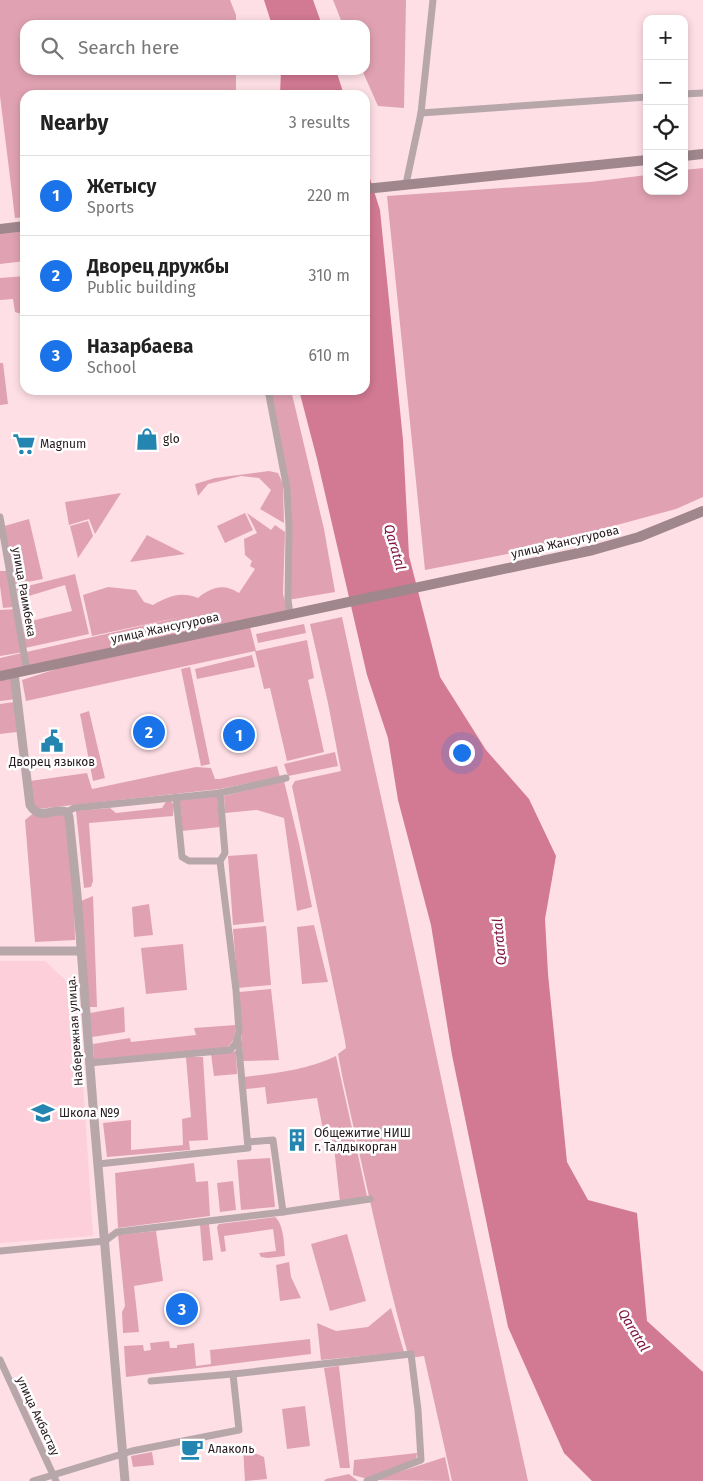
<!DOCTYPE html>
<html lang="en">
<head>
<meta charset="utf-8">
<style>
  :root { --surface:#fff; --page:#f2f2f2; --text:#222; --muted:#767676; --line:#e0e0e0; --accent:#1a73e8 }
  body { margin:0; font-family:"Fira Sans",sans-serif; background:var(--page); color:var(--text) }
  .controls { position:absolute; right:15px; top:15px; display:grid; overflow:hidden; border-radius:10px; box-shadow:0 2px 8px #0003 }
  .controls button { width:45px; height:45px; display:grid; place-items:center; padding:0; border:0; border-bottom:1px solid var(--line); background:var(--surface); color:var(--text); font:25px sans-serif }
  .you { position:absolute; left:461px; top:752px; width:18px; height:18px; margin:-12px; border:4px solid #fff; border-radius:50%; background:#1a73e8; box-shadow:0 0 0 8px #1a73e833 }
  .badge { display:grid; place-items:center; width:32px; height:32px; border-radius:50%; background:var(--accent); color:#fff; font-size:16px; font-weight:700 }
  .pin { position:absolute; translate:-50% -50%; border:2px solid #fff; box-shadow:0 1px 5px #0006 }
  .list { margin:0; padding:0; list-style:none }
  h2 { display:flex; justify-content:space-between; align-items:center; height:65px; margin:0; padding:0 20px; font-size:21px }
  h2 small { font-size:16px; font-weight:400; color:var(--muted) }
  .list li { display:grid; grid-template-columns:32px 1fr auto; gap:15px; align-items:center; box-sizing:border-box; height:80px; padding:0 20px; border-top:1px solid var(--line) }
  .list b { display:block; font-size:19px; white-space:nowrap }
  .list p { margin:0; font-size:16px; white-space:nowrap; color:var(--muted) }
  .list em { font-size:16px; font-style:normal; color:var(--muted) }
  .icon { flex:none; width:28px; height:28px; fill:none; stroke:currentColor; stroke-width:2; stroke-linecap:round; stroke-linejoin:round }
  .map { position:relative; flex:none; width:703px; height:1481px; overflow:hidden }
  .search { position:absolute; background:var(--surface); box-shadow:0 2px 8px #0003; left:20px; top:20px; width:350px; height:55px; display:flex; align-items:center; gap:12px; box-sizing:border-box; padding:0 18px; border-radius:15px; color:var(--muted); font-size:19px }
  .panel { position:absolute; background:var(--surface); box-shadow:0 2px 8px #0003; left:20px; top:90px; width:350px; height:305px; border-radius:15px }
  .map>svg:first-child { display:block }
  .built { fill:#fdcfda }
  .green { fill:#e0a2b2 }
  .water { fill:#d27993 }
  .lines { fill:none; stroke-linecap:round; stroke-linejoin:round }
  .minor { stroke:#b7a7ab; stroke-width:7 }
  .tertiary { stroke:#b7a7ab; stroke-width:9 }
  .secondary { stroke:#9f878d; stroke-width:10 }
  .labels { text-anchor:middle; stroke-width:5; stroke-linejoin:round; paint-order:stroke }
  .poi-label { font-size:12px; fill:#25181c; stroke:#fff; text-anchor:start }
  .street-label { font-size:12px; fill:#25181c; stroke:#fff }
  .water-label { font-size:14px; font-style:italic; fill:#7f1341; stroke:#fff }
</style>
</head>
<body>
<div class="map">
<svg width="703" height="1481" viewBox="0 0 703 1481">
  <rect width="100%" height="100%" fill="#fedfe6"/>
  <path class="built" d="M0 961H45L77 991 93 1236 0 1243Z"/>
  <g class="green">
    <path d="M0 0H230L236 15V25H25V70H236V95H25V217L15 218 0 96Z"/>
    <path d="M333 0H406L404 108 378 106 362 70H365V25H343Z"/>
    <path d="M703 168V497L676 509 513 553 425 570 387 196 590 182 647 175V191H684V170Z"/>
    <path d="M25 226V261L0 264V229Z"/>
    <path d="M25 276V335L21 314 15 312 13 299 0 300V278Z"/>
    <path d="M0 363H3L8 404 0 405Z"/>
    <path d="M268 390H291L324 529 335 592 288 600V500Z"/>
    <path d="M269 471 278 473 283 484 284 523 260 509 271 490 259 478 241 476 208 484 198 496 195 484 215 478Z"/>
    <path d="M121 493 95 534 89 519 69 525 65 502Z"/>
    <path d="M245 513 253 530 225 543 217 526Z"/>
    <path d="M247 513 271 530 275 525 285 532 283 594 288 612 0 674V658L185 616 92 636 83 595 108 587 136 590 144 602 153 605C168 596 181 591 198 598 211 587 224 583 239 593L255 569 250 566 252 561 245 555 244 539 257 533Z"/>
    <path d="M29 519 43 579 12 585 1 527Z"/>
    <path d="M88 521 93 536 78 558 70 526Z"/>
    <path d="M147 535 185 554 130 562Z"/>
    <path d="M0 571H7L14 607 3 608 0 586Z"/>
    <path d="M75 574 89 634 25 648 23 623 72 611 65 585 19 599 16 589Z"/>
    <path d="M16 609 24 652 0 656V610Z"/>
    <path d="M342 617C367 737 395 857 420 977 455 1146 491 1313 528 1481H452L424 1356 409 1358C383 1266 364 1173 343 1080L338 1054 346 1048 345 1041 292 786 295 781 341 771 328 703 310 624Z"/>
    <path d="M249 623 256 651 307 640 314 678 308 680 324 752 287 761 270 688 264 689 255 651 26 701 22 680 106 653Z"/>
    <path d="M304 624 306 633 258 643 256 634Z"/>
    <path d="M252 655 255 667 197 679 195 669Z"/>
    <path d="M190 667 210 764 201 766 181 669Z"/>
    <path d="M14 673 17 699 0 701V677Z"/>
    <path d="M14 702 17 732 0 734V704Z"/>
    <path d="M89 711 105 778 93 781 80 714Z"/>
    <path d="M335 752 338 766 288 776 284 764Z"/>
    <path d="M277 766 280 777 220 789 37 809 31 801 30 781 87 773 92 789 196 767 211 768 215 779H220Z"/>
    <path d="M284 781 299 843 312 907 297 911 284 818 257 810 225 813 224 796Z"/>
    <path d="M217 796 220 827 182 831 179 800Z"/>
    <path d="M167 800 171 801 174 805 173 816 89 823 93 881 91 887 84 888 76 811 110 808 116 813 162 808Z"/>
    <path d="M35 812H67L73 857 75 940 35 942 25 820Z"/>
    <path d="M257 854 264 922 233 925 228 856Z"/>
    <path d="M93 896 97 1007H89L81 901Z"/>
    <path d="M149 904 153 935 134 937 132 907Z"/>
    <path d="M314 925 328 982 302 984 297 927Z"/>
    <path d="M266 926 271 985 238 988 233 929Z"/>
    <path d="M183 944 187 990 146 994 141 948Z"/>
    <path d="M271 989 279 1060 243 1061 239 992Z"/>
    <path d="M124 1007 125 1032 92 1037 90 1013Z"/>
    <path d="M236 1025 234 1039 227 1048 94 1061 93 1044 130 1038 131 1042 196 1035 194 1028Z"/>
    <path d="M236 1051 237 1074 214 1076 211 1054Z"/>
    <path d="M336 1056 367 1196 340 1202 334 1147 322 1125 317 1098 267 1104 265 1087 246 1089 244 1077C275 1073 308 1070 336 1056Z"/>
    <path d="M186 1057H203L208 1140 189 1141 190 1150 107 1157 103 1123 131 1120V1150L183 1145 182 1119 191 1117Z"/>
    <path d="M270 1158 275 1207 241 1210 237 1160Z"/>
    <path d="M194 1163 196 1182 208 1181 210 1216 118 1228 115 1173Z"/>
    <path d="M233 1181 236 1210 220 1212 217 1183Z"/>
    <path d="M275 1217C284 1224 284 1245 285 1256L268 1258 261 1257 259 1253 276 1251 273 1229 224 1236 226 1251 221 1252 217 1227 219 1224Z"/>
    <path d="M209 1224 213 1260 203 1261 200 1225Z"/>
    <path d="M156 1231 163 1281 134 1286 139 1332 123 1333 122 1312 125 1306 118 1235Z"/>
    <path d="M347 1234 366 1301 330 1311 311 1244Z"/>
    <path d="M289 1262 291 1277 301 1298 280 1301 276 1265Z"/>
    <path d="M391 1308 404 1352 321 1360 317 1323 336 1331 368 1327Z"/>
    <path d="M310 1339 311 1354 126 1377 124 1346 143 1345 144 1351 151 1350 150 1343 169 1341 170 1348H177V1345L194 1343 196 1366 211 1364 210 1350Z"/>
    <path d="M339 1366 350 1468H340L324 1368Z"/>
    <path d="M305 1406 310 1446 287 1449 282 1409Z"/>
    <path d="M243 1448 264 1457 267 1479 245 1481Z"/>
    <path d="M152 1452 154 1465 133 1467 131 1456Z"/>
    <path d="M417 1453 416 1460 368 1479 353 1475 354 1460Z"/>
    <path d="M445 1457 450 1481 375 1480Z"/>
    <path d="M349 1474 358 1481H324L326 1479Z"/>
  </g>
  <g class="water">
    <path d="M264 0H313L322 25H272Z"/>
    <path d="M281 70H336L344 95H280Z"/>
    <path d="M365 163 380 210 403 440 409 556 440 677 486 750 529 799 556 856 545 919 548 974 567 1162 588 1200 637 1213 647 1321 703 1372V1481H592L564 1453 508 1327 452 1055 431 925 398 800 388 738 367 675 317 459 299 390H365Z"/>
  </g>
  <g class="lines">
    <g class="minor">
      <path d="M684 94 703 93"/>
      <path d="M421 113 647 97"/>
      <path d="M406 184 421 113 433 0"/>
      <path d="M268 390 287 489 289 527 288 600 290 614"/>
      <path d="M0 517 27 671"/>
      <path d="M220 793 286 778"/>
      <path d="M176 797 182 857 189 861H220"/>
      <path d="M67 812 74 808 220 793 225 853 220 861 236 990 239 1031 236 1043 230 1050 89 1063"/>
      <path d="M248 1142 273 1140 283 1212"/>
      <path d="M98 1164 248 1148 238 1038"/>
      <path d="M0 1251 105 1241 117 1232 283 1212 370 1199"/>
      <path d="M0 1360 56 1481"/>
      <path d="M151 1381 233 1374"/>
      <path d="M33 1481 132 1451 239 1430 233 1374 411 1354 418 1410 421 1460 367 1481"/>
    </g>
    <g class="tertiary">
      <path d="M14 673 30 805C41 822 52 807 67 812L69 817 77 895 94 1119 125 1481"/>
      <path d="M0 951H81"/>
    </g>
    <g class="secondary">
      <path d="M684 156 703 154"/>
      <path d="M365 189 647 160"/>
      <path d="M0 229 25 226"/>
      <path d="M0 676 593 550 639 537 703 511"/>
    </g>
  </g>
  <defs>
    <symbol id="shop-bare" viewBox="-9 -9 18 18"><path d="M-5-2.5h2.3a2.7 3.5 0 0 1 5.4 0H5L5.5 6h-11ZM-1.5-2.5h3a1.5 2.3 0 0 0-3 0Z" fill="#2385b0" stroke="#fff" stroke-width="2.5" paint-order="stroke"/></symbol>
    <symbol id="supermarket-bare" viewBox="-9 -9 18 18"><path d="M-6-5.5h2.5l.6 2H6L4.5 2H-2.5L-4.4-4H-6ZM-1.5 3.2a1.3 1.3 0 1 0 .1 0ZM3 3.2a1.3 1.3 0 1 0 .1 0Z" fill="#2385b0" stroke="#fff" stroke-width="2.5" paint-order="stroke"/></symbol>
    <symbol id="civic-bare" viewBox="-9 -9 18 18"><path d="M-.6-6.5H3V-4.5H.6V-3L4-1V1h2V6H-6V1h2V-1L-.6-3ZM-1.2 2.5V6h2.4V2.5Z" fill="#2385b0" stroke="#fff" stroke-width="2.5" paint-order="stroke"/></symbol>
    <symbol id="school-bare" viewBox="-9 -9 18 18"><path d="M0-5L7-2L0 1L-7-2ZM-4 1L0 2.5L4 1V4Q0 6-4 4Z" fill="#2385b0" stroke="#fff" stroke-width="2.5" paint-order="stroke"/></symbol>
    <symbol id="building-bare" viewBox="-9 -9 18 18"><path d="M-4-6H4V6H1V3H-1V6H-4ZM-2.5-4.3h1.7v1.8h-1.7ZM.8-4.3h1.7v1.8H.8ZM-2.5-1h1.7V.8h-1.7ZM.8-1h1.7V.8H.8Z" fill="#2385b0" stroke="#fff" stroke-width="2.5" paint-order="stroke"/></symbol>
    <symbol id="cafe-bare" viewBox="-9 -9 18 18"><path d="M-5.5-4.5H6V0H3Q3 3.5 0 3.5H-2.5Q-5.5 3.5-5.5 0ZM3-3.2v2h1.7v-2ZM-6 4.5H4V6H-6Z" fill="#2385b0" stroke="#fff" stroke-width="2.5" paint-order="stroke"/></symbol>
  </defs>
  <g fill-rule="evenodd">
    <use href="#shop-bare" x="131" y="423" width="32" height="32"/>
    <use href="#supermarket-bare" x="8" y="428" width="32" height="32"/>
    <use href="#civic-bare" x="36" y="725" width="32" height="32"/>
    <use href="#school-bare" x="27" y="1097" width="32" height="32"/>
    <use href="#building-bare" x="281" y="1124" width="32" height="32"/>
    <use href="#cafe-bare" x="176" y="1433" width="32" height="32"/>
  </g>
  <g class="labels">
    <g class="poi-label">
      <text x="163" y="443">glo</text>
      <text x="40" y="448">Magnum</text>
      <text x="52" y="766" text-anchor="middle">Дворец языков</text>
      <text x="59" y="1117">Школа №9</text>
      <text x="314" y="1137">Общежитие НИШ<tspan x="314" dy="14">г. Талдыкорган</tspan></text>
      <text x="208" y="1453">Алаколь</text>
    </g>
    <g class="street-label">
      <text transform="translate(565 542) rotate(-13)" y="4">улица Жансугурова</text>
      <text transform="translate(24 592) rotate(80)" y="4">улица Раимбека</text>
      <text transform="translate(165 628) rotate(-12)" y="4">улица Жансугурова</text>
      <text transform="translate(75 1031) rotate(-94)" y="4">Набережная улица.</text>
      <text transform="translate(38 1416) rotate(65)" y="4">улица Акбастау</text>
    </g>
    <g class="water-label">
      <text transform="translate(395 547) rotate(74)" y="5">Qaratal</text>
      <text transform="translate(499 942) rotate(-95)" y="5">Qaratal</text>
      <text transform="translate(634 1330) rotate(59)" y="5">Qaratal</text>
    </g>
  </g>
</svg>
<div class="controls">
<button>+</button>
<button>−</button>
<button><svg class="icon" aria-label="locate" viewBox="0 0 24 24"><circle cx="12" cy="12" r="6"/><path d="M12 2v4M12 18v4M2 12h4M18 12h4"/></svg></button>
<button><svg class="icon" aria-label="layers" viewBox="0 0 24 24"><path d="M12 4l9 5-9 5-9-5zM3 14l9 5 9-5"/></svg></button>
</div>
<div class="you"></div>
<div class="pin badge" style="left:239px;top:735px">1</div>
<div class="pin badge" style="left:149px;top:732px">2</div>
<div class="pin badge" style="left:182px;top:1309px">3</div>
<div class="search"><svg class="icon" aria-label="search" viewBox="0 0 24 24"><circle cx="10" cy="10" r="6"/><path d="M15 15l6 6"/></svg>Search here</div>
<section class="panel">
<h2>Nearby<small>3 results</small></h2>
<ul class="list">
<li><span class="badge">1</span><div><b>Жетысу</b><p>Sports</p></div><em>220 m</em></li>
<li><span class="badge">2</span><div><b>Дворец дружбы</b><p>Public building</p></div><em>310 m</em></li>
<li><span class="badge">3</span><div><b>Назарбаева</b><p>School</p></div><em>610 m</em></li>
</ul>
</section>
</div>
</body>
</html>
